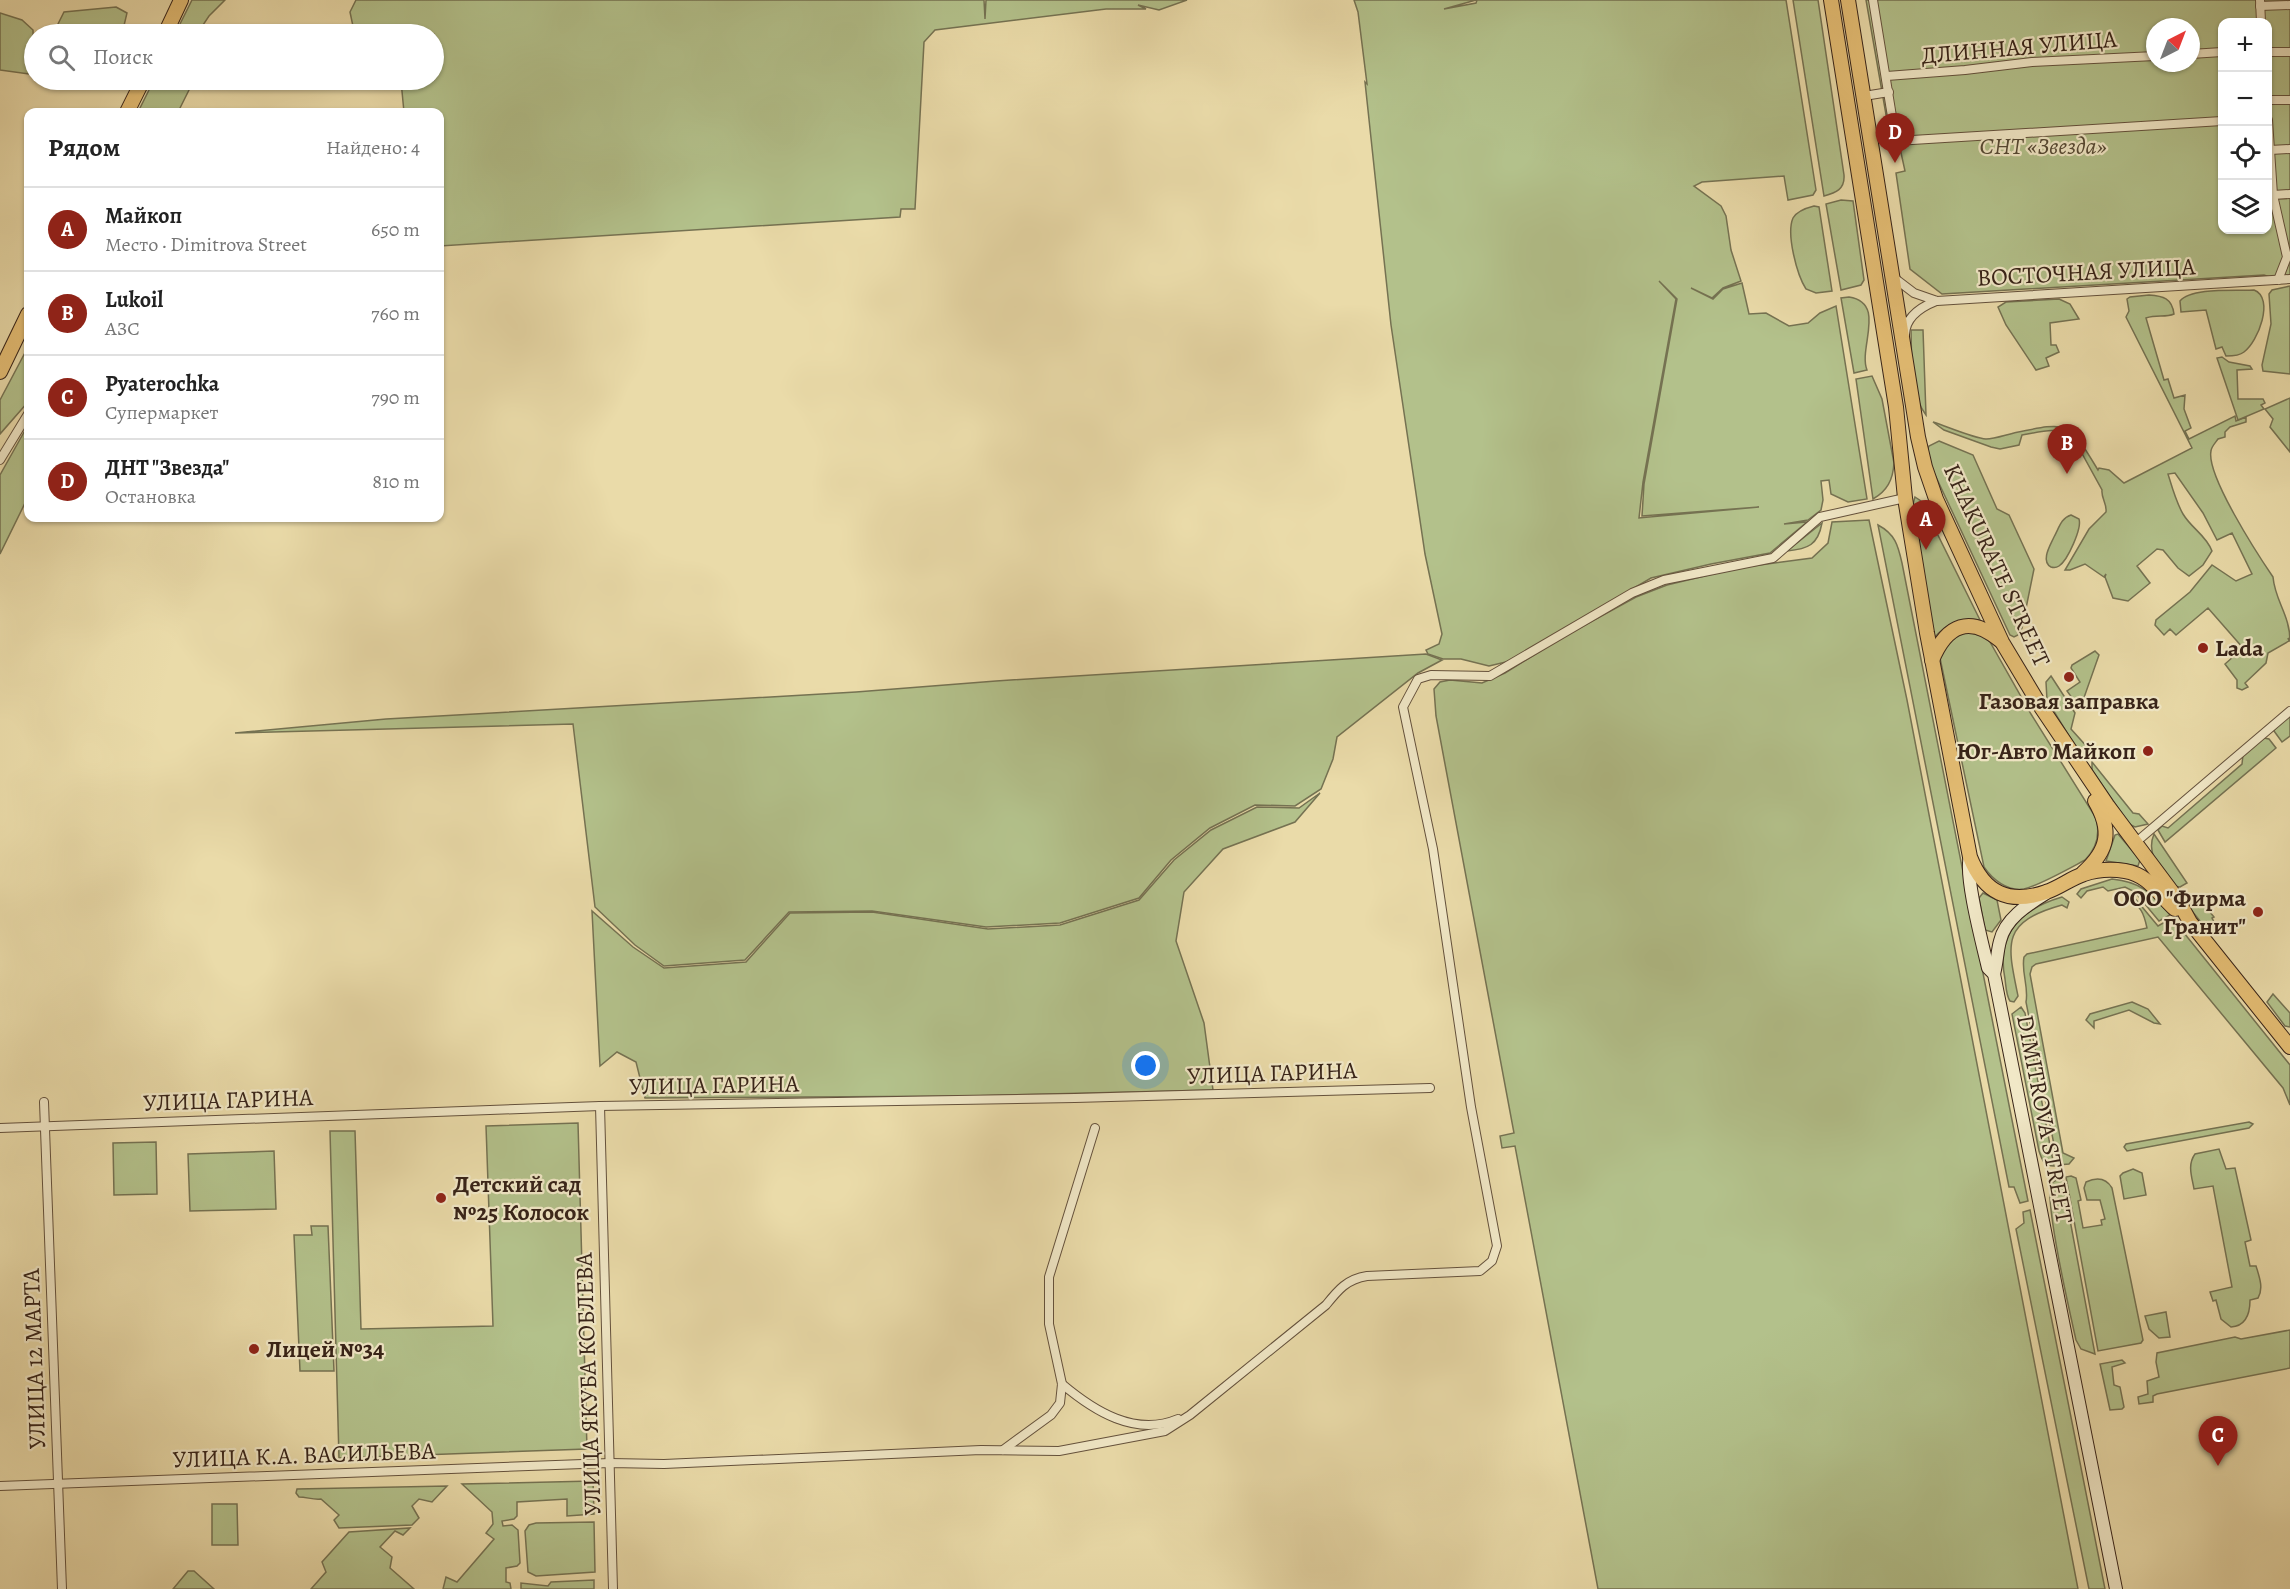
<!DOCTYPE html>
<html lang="ru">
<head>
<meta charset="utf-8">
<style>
  :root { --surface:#fff; --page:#f6f6f6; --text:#222; --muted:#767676; --line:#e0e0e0; --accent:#8f2418 }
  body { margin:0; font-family:Alegreya,serif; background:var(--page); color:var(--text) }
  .controls { position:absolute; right:18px; top:18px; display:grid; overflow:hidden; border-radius:12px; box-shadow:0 2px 4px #0004 }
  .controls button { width:54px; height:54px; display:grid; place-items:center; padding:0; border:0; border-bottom:2px solid var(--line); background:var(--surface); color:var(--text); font:30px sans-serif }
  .compass { position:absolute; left:2146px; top:18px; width:54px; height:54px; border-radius:50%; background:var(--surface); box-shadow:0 2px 4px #0004; rotate:42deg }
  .you { position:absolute; left:1146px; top:1066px; width:21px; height:21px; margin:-15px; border:4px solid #fff; border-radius:50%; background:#1a73e8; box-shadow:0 0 0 9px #1a73e833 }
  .badge { display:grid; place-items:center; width:39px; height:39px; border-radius:50%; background:var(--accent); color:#fff; font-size:20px; font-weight:700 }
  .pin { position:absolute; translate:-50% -50px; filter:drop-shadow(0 2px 3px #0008) }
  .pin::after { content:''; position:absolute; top:32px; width:21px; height:18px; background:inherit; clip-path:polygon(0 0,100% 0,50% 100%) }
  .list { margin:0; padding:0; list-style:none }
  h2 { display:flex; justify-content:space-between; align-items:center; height:78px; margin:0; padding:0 24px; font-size:26px }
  h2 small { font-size:20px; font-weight:400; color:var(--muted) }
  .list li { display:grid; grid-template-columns:39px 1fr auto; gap:18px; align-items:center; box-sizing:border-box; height:84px; padding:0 24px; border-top:2px solid var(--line) }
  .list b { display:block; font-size:22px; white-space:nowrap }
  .list p { margin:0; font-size:20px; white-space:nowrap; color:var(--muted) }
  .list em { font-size:20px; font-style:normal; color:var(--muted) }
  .icon { flex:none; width:33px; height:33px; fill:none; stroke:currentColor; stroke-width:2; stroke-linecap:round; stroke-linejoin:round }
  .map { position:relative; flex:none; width:2290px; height:1589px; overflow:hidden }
  .search { position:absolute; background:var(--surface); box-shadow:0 2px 4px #0004; left:24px; top:24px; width:420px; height:66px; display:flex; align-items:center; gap:15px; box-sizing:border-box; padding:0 21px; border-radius:33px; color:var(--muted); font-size:22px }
  .panel { position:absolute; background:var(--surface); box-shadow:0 2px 4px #0004; left:24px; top:108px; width:420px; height:414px; border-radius:12px }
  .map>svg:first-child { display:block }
  .green { fill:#b3c18b; stroke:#757252; stroke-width:1.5; fill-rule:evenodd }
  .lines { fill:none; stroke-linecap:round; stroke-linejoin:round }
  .street-casing { stroke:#64513c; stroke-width:10 }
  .secondary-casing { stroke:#372318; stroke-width:14 }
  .primary-casing { stroke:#372318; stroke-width:16 }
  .street { stroke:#f1e8c7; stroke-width:8 }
  .secondary { stroke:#f1e8c7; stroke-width:12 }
  .primary { stroke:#e5be74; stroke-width:14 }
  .poi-dot { fill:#8f2418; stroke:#f1e8c7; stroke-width:2 }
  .labels { text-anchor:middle; stroke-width:4.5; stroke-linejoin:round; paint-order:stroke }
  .street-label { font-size:24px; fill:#372318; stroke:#f1e8c7 }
  .park-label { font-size:24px; font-style:italic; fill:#564a35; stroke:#f1e8c7 }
  .poi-label { font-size:24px; font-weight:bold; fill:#372318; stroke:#f1e8c7; text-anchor:start }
</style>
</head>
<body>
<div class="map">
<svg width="2290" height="1589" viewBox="0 0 2290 1589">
  <rect width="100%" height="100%" fill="#eadba9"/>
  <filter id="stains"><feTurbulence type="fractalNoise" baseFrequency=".00333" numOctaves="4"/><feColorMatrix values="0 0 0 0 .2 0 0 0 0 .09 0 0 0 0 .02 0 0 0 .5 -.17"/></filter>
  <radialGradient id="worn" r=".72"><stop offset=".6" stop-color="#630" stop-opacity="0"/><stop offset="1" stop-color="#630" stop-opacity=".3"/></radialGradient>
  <g class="green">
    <path d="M192 0H225L209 16 197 34H175Z"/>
    <path d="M356 0H984L985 19 986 0H1187L1159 10 1138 5 1146 9H1106L935 30 924 42 915 209H901L900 217 440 246V112H404L401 81 347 86 333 80H434V34H339L354 31 350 12Z"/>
    <path d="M1354 0H1476L1444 9 1476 3 1477 0H1786L1816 190 1813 195 1788 200 1784 176 1702 182 1694 186 1721 206 1726 216 1731 250 1741 281 1723 288 1712 298 1691 288 1713 299 1723 289 1742 283 1749 314 1766 313 1789 326 1808 323 1820 313 1836 306 1867 499 1848 502 1831 494 1829 480 1821 481 1823 500 1821 510 1808 520 1784 524 1807 522 1770 553 1711 564 1651 578 1510 661 1489 666 1461 659H1443L1428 654 1426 650 1439 644 1442 634 1425 554 1391 325 1365 82 1367 84 1358 12ZM1659 281 1677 299 1644 484 1642 516 1759 507 1639 518 1643 482 1676 299Z"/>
    <path d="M1793 0H1818L1844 175C1845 189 1836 193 1824 196Z"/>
    <path d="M1866 0H2290V279L2278 280 2264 275 1942 294 1910 269 1896 173 1905 171 1900 148 1892 149ZM2222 22H2268V230H2222ZM2155 27H2191V63H2155Z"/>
    <path d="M116 7 127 13 122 34H63L58 24 64 12Z"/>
    <path d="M0 13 22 20 33 30 34 70 29 74 0 70Z"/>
    <path d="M154 80H191L193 82 178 112H138Z"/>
    <path d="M1841 200 1853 201 1864 280 1861 285 1841 290 1826 204Z"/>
    <path d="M1814 206 1819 207 1832 291 1816 293 1806 289C1797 275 1786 234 1793 218 1797 211 1806 208 1814 206Z"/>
    <path d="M2290 286V374L2263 371 2262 365 2271 324 2269 294 2272 290Z"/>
    <path d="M2254 290C2275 298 2258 342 2244 352 2239 356 2232 356 2226 356L2222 347 2216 349 2206 310 2181 312 2180 301C2191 287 2236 291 2254 290Z"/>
    <path d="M2149 295C2163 296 2172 298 2174 314 2165 318 2157 314 2146 318L2164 380 2168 379 2174 398 2185 395 2184 409 2191 428 2185 431 2189 439 2235 416 2236 421 2246 417V422L2230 427 2225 432V437L2218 439C2216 442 2211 447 2211 451 2206 475 2258 555 2273 577 2275 601 2290 615 2290 641L2288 638 2289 641 2268 653 2266 663 2245 683 2248 687 2242 690 2237 688V680L2225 664 2243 648 2208 608 2176 635 2170 629 2164 635 2155 625 2156 620 2190 592 2212 565 2236 581 2252 574 2232 533 2217 540 2203 513 2175 473 2168 474C2172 487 2176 502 2183 514 2192 529 2206 535 2212 551L2203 565 2189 576 2178 568 2163 550 2157 549 2137 566 2150 583 2128 601 2113 598 2105 577 2106 574 2104 577 2085 564 2070 570H2065L2089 529 2106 512C2107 503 2101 498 2102 490L2074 439C2059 425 2041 432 2022 435L2019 445 2000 449 1991 447 1944 430 1933 422C1946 426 1973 438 1986 439 1995 439 2005 435 2014 433 2071 421 2068 421 2098 470L2099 468 2109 470 2124 483 2192 448 2126 317 2129 311 2127 299 2130 297Z"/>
    <path d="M1849 297C1887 303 1858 348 1867 370L1854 373 1841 298Z"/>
    <path d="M2059 299 2070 304 2079 319 2050 323 2051 345H2056L2059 352 2046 358 2049 366 2036 370 2006 325 1998 307 2006 302Z"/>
    <path d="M1911 330H1923L1926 415C1909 393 1912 357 1911 330Z"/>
    <path d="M28 347V402L0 434V400Z"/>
    <path d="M2222 357 2229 362 2250 366 2252 369 2237 370 2238 399H2263L2265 403 2261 405 2264 409 2238 420 2217 358Z"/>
    <path d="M1872 376 1882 399 1894 463C1893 480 1887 491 1873 499L1856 379Z"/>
    <path d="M2290 398V452L2270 427 2273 419 2265 409Z"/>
    <path d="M28 425V497L0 554V475Z"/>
    <path d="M1939 441 1973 455 1997 509 2009 515 2034 569 2022 628 2018 635 2014 637 2010 635 1929 462 1927 451 1929 446Z"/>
    <path d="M1915 497 1921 501 1980 620C1960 617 1946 624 1933 639L1913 504Z"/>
    <path d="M2071 515 2079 519C2082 528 2068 560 2059 566 2056 568 2054 568 2051 567 2040 561 2051 544 2054 537 2059 528 2061 518 2071 515Z"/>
    <path d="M1869 520 1907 700 2078 1589H1598L1515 1146 1502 1148 1500 1136 1514 1133 1436 716 1434 689 1440 682 1450 680 1482 683 1505 673 1563 637 1636 597 1667 585 1738 568 1812 558 1828 543 1832 522Z"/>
    <path d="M1822 523C1818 545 1808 549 1787 551Z"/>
    <path d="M1878 525C1895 534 1898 545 1902 563L2028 1201 2020 1203 2014 1187H2009Z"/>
    <path d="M1965 631 1982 636 1990 642 2031 714 2096 818C2100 833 2097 848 2085 860 2070 868 2040 885 2024 889 2008 892 1992 879 1984 867L1940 658 1949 639Z"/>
    <path d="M2095 651 2099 655 2080 709 2067 691 2080 682 2071 668 2072 665Z"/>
    <path d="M1426 654 1442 660 1418 673 1337 737 1333 759 1321 789 1295 806 1255 805 1210 828 1171 860 1139 898 1060 923 986 927 872 911 789 912 745 960 664 966 635 945 595 907 573 724 235 733 386 719 856 692 996 681Z"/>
    <path d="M2051 676 2075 713 2071 729 2088 748 2083 759 2047 700 2046 682Z"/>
    <path d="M2290 714V736L2282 742 2274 731 2275 727Z"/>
    <path d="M2264 738 2269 739 2276 748 2165 842 2158 830 2162 826 2168 828 2242 764 2243 755Z"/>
    <path d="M2092 762 2133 813 2139 814 2148 824 2135 827 2129 824 2092 770Z"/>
    <path d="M1320 793 1295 822 1223 849 1184 892 1176 941 1204 1023 1213 1090 970 1096 645 1098 636 1062 617 1052 600 1066 592 911 633 947 664 968 746 962 790 913 872 912 988 929 1060 925 1139 900 1174 860 1211 830 1257 807 1299 808Z"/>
    <path d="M2118 834 2140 860 2138 866 2106 861 2115 835Z"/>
    <path d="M2154 834 2187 883 2180 887 2174 886C2162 870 2145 855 2154 834Z"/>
    <path d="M2112 879C2142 882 2151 893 2170 915L2159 921 2135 892 2125 887 2108 891 2103 887 2087 891 2081 898 2077 894 2081 889Z"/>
    <path d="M1983 893 1997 900 2001 920 1992 932 1985 930 1979 898Z"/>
    <path d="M2133 896 2158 926 2172 918 2290 1065V1105L2283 1088 2158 937 2036 964 2032 967 2030 974 2063 1153 2074 1158 2069 1164 2058 1165 2026 1002C2029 987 2021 972 2024 957L2027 954 2147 928C2144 914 2141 904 2126 901L2128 897Z"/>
    <path d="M2062 897 2069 902 2067 908 2062 905C2001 922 2007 943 2018 996L2014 1002 2010 1001C2006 995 2006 986 2005 979 1996 934 2021 909 2062 897Z"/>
    <path d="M2198 898 2214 917 2212 918 2214 922 2208 927 2204 926 2188 906Z"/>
    <path d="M2273 994 2290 1013V1027L2285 1026 2267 1002Z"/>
    <path d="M2132 1002 2148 1009 2160 1024 2154 1023 2129 1010 2094 1021V1028L2086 1020 2090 1014Z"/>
    <path d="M2021 1007 2025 1013 2054 1166C2044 1166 2042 1160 2039 1151L2012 1014Z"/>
    <path d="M2249 1122 2253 1124 2249 1128 2127 1151 2124 1147 2126 1144Z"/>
    <path d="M578 1123 587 1449 339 1458 330 1131H355L361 1329 493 1326 486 1126Z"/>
    <path d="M156 1142 157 1194 114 1195 113 1143Z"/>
    <path d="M2219 1149 2226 1169 2235 1168 2251 1240 2245 1242 2250 1266H2256C2259 1276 2264 1288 2258 1298L2250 1300C2250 1314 2246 1326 2231 1327L2221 1319 2216 1300 2213 1301 2210 1292 2232 1287 2213 1186 2194 1189C2192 1177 2187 1165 2195 1154Z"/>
    <path d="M274 1151 276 1209 190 1211 188 1154Z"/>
    <path d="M2133 1169 2142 1173 2146 1195 2124 1199 2120 1176 2123 1173Z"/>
    <path d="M2071 1176 2076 1178 2081 1200 2078 1201 2083 1228 2102 1225 2101 1220 2105 1219 2100 1200H2087L2084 1188 2086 1182C2097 1177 2106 1178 2112 1188L2143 1340 2141 1343 2098 1351 2066 1177Z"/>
    <path d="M2062 1177 2095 1354 2081 1349 2076 1340C2070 1313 2044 1202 2051 1183Z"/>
    <path d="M2030 1210 2105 1589H2089L2016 1229 2024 1223 2023 1212Z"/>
    <path d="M311 1226H328L334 1371H300L294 1235H312Z"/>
    <path d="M2166 1312 2170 1337 2159 1338 2149 1329 2145 1316Z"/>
    <path d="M2290 1330V1368L2157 1394 2153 1396V1402L2139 1404 2138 1397 2148 1394 2147 1381 2159 1377 2156 1362 2157 1353 2235 1337 2241 1339Z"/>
    <path d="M2122 1360 2125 1363 2112 1367 2114 1385 2120 1387 2124 1407 2122 1409 2110 1410 2100 1364Z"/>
    <path d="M593 1481 594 1514 567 1516V1499L517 1502V1516L514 1519 502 1521 503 1526 512 1525 518 1530 520 1563 517 1566 506 1568V1582L510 1583 511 1589H443L446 1577 457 1582 494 1539 486 1533 493 1524 492 1512 462 1484Z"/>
    <path d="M447 1486 432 1502 419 1499 412 1506 419 1518 412 1525 339 1528 334 1520 339 1515 321 1499C313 1500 307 1497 299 1497L296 1493 297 1489Z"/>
    <path d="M212 1504H237L238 1545H212Z"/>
    <path d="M594 1522 595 1572 536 1576 528 1572 525 1531 529 1525 536 1523Z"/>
    <path d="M410 1528 403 1535 395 1531 380 1547 392 1557 390 1568 414 1589H311L326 1572 322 1562 349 1532Z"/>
    <path d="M188 1571H194L214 1589H173Z"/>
    <path d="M594 1580V1589H521V1583L548 1586 551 1582Z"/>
  </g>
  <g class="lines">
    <defs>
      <g id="street">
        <path d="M1873 0 1896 141 2222 121"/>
        <path d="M2260 0 2261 22"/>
        <path d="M2260 6 2290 5"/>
        <path d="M2268 52H2290"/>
        <path d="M2191 54 2222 52"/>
        <path d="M1887 76 1965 70 2032 62 2155 56"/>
        <path d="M1864 96 1889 92"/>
        <path d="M2268 100H2290"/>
        <path d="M2268 120 2273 195 2287 257 2278 280"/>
        <path d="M2270 150 2290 149"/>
        <path d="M2273 195 2290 194"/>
        <path d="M1893 277 1914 293 1937 301 2290 279"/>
        <path d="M1905 335C1905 317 1921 307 1936 301"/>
        <path d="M0 460 28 414"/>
        <path d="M2135 843 2290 711"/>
        <path d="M44 1102 62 1589"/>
        <path d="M600 1106 613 1589"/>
        <path d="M0 1128 600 1106 1075 1098 1430 1088"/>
        <path d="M1062 1384C1094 1411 1135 1437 1178 1419"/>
        <path d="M1003 1450 1051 1415 1060 1403 1062 1384 1049 1324V1277L1095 1128"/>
        <path d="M0 1486 610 1463 664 1464 981 1450 1059 1451 1165 1431 1190 1415 1326 1305C1338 1290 1347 1279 1367 1276L1480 1271 1492 1261 1497 1246 1471 1107 1433 849 1403 707 1418 679 1431 675 1490 676 1632 593 1664 580 1773 558 1820 517 1905 498"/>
      </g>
      <g id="secondary">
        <path d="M1970 857C1964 875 1983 946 1988 968L1994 974 2116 1589"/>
        <path d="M1994 974C1997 963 1997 952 2000 941 2005 919 2027 905 2045 894"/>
      </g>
      <g id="primary">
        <path d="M1831 0 1896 407 1905 498 1927 633 1970 857C1984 893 2009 905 2046 892 2059 888 2071 878 2084 874 2096 870 2112 869 2125 871 2149 875 2158 894 2175 909"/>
        <path d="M1848 0 1918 437 1925 467 1936 499 2002 642 2041 707 2107 805 2178 900 2190 922 2290 1047"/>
        <path d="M165 34 181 0"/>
        <path d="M127 112 143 80"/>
        <path d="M0 372 28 314"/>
        <path d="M1932 660C1947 624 1970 615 2001 641"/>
        <path d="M2083 873C2109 850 2112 830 2095 801"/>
      </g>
    </defs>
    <use href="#street" class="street-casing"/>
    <use href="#secondary" class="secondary-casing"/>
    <use href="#primary" class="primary-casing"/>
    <use href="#street" class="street"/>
    <use href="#secondary" class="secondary"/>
    <use href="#primary" class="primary"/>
  </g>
  <g class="poi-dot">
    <circle cx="2203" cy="648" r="6"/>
    <circle cx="2069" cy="677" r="6"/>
    <circle cx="2148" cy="751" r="6"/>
    <circle cx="2258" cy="912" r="6"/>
    <circle cx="441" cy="1198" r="6"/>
    <circle cx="254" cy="1349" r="6"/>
  </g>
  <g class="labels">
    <g class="street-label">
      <text transform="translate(2019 47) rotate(-5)" y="8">ДЛИННАЯ УЛИЦА</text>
      <text transform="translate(2086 272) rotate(-3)" y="8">ВОСТОЧНАЯ УЛИЦА</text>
      <text transform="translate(1997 565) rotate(65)" y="8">KHAKURATE STREET</text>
      <text transform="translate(1272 1073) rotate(-2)" y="8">УЛИЦА ГАРИНА</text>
      <text transform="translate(714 1085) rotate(-1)" y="8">УЛИЦА ГАРИНА</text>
      <text transform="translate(228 1100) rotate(-2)" y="8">УЛИЦА ГАРИНА</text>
      <text transform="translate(2045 1119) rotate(79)" y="8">DIMITROVA STREET</text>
      <text transform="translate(34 1359) rotate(-92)" y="8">УЛИЦА 12 МАРТА</text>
      <text transform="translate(588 1384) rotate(-92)" y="8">УЛИЦА ЯКУБА КОБЛЕВА</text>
      <text transform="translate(304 1455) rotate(-2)" y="8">УЛИЦА К.А. ВАСИЛЬЕВА</text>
    </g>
    <g class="park-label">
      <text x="2043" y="154">СНТ «Звезда»</text>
    </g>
    <g class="poi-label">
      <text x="2215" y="656">Lada</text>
      <text x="2069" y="709" text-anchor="middle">Газовая заправка</text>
      <text x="2136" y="759" text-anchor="end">Юг-Авто Майкоп</text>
      <text x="2246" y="906" text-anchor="end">ООО "Фирма<tspan x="2246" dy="28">Гранит"</tspan></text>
      <text x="453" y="1192">Детский сад<tspan x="453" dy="28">№25 Колосок</tspan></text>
      <text x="266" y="1357">Лицей №34</text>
    </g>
  </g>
  <rect width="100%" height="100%" filter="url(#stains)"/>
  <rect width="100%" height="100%" fill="url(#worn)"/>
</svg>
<div class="controls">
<button>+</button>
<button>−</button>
<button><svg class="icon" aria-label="locate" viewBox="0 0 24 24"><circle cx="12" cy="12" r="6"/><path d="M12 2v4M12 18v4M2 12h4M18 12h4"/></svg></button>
<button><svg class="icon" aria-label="layers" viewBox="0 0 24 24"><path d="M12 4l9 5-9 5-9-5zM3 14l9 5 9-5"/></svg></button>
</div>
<svg class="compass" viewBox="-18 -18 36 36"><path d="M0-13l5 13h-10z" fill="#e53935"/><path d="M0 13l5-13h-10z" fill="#767676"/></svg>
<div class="you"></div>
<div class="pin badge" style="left:1926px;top:550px">A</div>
<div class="pin badge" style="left:2067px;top:474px">B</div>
<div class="pin badge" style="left:2218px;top:1466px">C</div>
<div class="pin badge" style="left:1895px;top:163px">D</div>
<div class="search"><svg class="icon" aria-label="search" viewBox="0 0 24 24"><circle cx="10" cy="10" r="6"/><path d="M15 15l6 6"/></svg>Поиск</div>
<section class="panel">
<h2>Рядом<small>Найдено: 4</small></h2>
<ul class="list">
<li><span class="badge">A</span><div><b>Майкоп</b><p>Место · Dimitrova Street</p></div><em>650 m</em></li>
<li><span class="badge">B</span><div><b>Lukoil</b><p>АЗС</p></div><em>760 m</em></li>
<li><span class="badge">C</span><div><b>Pyaterochka</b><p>Супермаркет</p></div><em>790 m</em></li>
<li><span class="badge">D</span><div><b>ДНТ &quot;Звезда&quot;</b><p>Остановка</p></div><em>810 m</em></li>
</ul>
</section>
</div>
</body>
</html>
